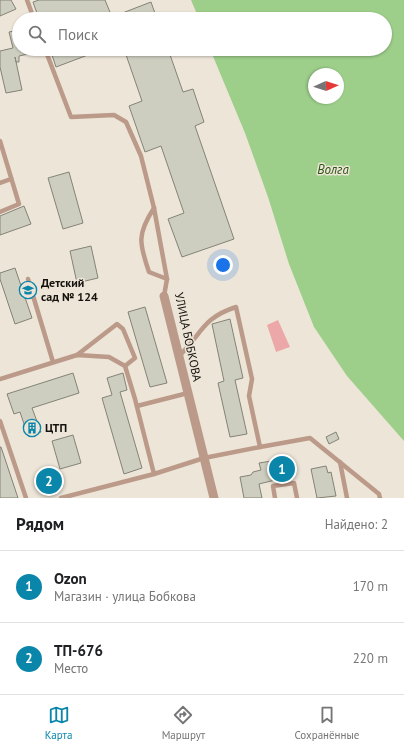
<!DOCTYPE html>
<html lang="ru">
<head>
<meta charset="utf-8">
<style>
  :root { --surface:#fff; --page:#f2f2f2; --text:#202124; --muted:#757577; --line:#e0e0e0; --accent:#0a86aa }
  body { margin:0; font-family:"PT Sans",sans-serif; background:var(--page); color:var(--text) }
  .compass { position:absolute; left:308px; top:68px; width:36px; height:36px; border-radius:50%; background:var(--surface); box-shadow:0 1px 3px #0004; rotate:87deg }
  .you { position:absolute; left:223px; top:265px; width:14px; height:14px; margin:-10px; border:3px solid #fff; border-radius:50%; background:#1a73e8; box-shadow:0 0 0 6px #1a73e833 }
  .badge { display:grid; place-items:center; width:26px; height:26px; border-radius:50%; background:var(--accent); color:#fff; font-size:13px; font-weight:700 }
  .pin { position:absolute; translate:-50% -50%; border:2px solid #fff; box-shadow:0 1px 4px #0006 }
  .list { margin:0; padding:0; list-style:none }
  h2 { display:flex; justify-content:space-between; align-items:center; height:52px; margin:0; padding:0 16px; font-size:17px }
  h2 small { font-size:13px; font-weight:400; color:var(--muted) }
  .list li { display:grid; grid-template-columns:26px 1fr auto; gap:12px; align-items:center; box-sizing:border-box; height:72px; padding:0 16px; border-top:1px solid var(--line) }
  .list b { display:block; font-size:15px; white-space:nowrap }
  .list p { margin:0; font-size:13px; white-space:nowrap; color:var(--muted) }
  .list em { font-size:13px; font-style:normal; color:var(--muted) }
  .icon { flex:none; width:22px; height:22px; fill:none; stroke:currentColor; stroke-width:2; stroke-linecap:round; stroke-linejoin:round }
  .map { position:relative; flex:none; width:404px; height:498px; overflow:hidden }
  .search { position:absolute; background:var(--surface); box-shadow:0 1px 3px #0004; left:12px; right:12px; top:12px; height:44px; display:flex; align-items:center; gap:10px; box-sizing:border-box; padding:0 14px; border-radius:22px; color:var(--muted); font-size:15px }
  .sheet { height:196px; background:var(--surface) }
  nav { display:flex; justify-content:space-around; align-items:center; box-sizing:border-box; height:56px; border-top:1px solid var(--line); background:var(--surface); font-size:11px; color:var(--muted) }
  nav a { display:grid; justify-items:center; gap:2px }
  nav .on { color:var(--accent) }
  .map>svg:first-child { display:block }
  .green { fill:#eca8a8 }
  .water { fill:#9dce8a; fill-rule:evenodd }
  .building { fill:#cecec0; stroke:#838376 }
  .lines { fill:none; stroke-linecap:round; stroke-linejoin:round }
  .lane { stroke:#bc9a89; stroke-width:4.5 }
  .street { stroke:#bc9a89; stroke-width:9 }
  .labels { text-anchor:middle; stroke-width:3; stroke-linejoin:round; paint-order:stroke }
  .poi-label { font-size:12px; font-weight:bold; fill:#16130f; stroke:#ede5d8; text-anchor:start }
  .street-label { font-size:12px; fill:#16130f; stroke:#ede5d8 }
  .water-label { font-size:13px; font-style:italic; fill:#295611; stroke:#ede5d8 }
</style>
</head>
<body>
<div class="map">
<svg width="404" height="498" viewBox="0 0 404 498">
  <rect width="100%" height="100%" fill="#ede5d8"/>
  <path class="green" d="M278 320 290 347 276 352 267 325Z"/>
  <path class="water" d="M191 0H404V441L347 376 314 327 289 264 268 197 245 133 210 49H385V19H199ZM314 74H338V98H314Z"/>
  <g class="building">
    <path d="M0 0H11L16 9 0 16Z"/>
    <path d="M39 0H105L112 17 151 2 157 19H39L33 2Z"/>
    <path d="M19 30V49H37V52L19 56V62H16L15 57 22 90 6 93 0 67V51L13 48 9 32Z"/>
    <path d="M50 49H101V50L56 67Z"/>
    <path d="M124 49H168L183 92 193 89 204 122 195 126 234 239 182 257 168 219 184 213 161 146 145 152 129 106 142 101Z"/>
    <path d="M69 172 83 223 63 229 48 178Z"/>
    <path d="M24 206 31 224 0 235V216Z"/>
    <path d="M91 246 98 278 77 283 70 251Z"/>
    <path d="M15 268 32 318 15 324 0 279V273Z"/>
    <path d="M145 307 167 383 150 387 128 312Z"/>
    <path d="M230 319 243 378 235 380 247 434 230 437 218 383 224 381 212 324Z"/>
    <path d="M73 373 79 393 32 408 41 432 28 436 20 412 14 414 7 394Z"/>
    <path d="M123 373 127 390 120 392 142 468 124 474 102 398 112 395 107 378Z"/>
    <path d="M336 432 339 439 329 444 326 437Z"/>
    <path d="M73 435 81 463 60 469 52 441Z"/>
    <path d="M0 447H1L18 498H0Z"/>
    <path d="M291 458 294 474 287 475V477L259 484 262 498H244L240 477 251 475 253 472 261 470 259 463Z"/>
    <path d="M326 466 328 473 331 472 336 496 317 498 311 469Z"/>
    <path d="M53 472 57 485 43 489 40 476Z"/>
  </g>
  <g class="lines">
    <g class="lane">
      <path d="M27 0 34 19"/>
      <path d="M45 49 71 117 114 115 126 122 141 156 154 208 167 279 164 296"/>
      <path d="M0 141 19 204 0 212"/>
      <path d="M0 183 11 179"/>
      <path d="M154 208C137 234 139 243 149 272L167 279"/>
      <path d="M28 279 53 362"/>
      <path d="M77 355 117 324 123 329 135 358 125 366"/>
      <path d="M0 379 77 355 109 357 125 366 135 399 154 474 204 458 260 447 249 396 252 379 236 307C202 318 202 334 179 356"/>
      <path d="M137 406 188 393"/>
      <path d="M0 421 26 498"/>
      <path d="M260 447 310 438 379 494 380 498"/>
      <path d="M340 462 347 498"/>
      <path d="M61 498 154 474"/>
      <path d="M275 498 273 486 294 483 297 498"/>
    </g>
    <path class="street" d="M164 296 214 498"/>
  </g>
  <defs>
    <symbol id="school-ring" viewBox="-11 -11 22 22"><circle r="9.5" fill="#ede5d8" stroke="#0a86aa" stroke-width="1.5"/><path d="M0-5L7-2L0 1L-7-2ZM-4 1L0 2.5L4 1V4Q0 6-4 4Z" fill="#0a86aa"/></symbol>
    <symbol id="building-ring" viewBox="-11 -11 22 22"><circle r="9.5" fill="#ede5d8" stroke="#0a86aa" stroke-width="1.5"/><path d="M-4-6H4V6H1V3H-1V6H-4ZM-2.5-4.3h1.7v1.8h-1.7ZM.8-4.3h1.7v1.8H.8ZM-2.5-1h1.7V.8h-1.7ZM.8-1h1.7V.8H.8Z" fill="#0a86aa"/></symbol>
  </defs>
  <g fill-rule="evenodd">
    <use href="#school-ring" x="18" y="280" width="20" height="20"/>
    <use href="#building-ring" x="22" y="418" width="20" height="20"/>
  </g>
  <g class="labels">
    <g class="poi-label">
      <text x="41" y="287">Детский<tspan x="41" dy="14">сад № 124</tspan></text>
      <text x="45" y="432">ЦТП</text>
    </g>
    <g class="street-label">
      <text transform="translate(188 337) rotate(78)" y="4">УЛИЦА БОБКОВА</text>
    </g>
    <g class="water-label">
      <text x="333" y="174">Волга</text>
    </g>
  </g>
</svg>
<svg class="compass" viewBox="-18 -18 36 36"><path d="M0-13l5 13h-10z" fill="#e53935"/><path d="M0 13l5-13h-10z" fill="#757577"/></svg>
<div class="you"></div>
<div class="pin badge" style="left:282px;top:469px">1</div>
<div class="pin badge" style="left:49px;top:481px">2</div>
<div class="search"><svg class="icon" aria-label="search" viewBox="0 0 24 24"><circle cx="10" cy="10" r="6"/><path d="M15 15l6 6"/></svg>Поиск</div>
</div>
<section class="sheet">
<h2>Рядом<small>Найдено: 2</small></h2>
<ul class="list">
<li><span class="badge">1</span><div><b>Ozon</b><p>Магазин · улица Бобкова</p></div><em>170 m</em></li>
<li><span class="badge">2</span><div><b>ТП-676</b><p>Место</p></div><em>220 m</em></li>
</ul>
</section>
<nav>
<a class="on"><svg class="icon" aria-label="map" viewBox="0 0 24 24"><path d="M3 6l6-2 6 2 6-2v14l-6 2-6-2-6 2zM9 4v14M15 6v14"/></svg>Карта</a>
<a><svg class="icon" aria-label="directions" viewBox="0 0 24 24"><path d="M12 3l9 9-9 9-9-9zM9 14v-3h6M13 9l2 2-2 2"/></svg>Маршрут</a>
<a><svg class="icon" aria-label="saved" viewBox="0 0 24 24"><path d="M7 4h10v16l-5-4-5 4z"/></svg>Сохранённые</a>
</nav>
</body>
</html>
